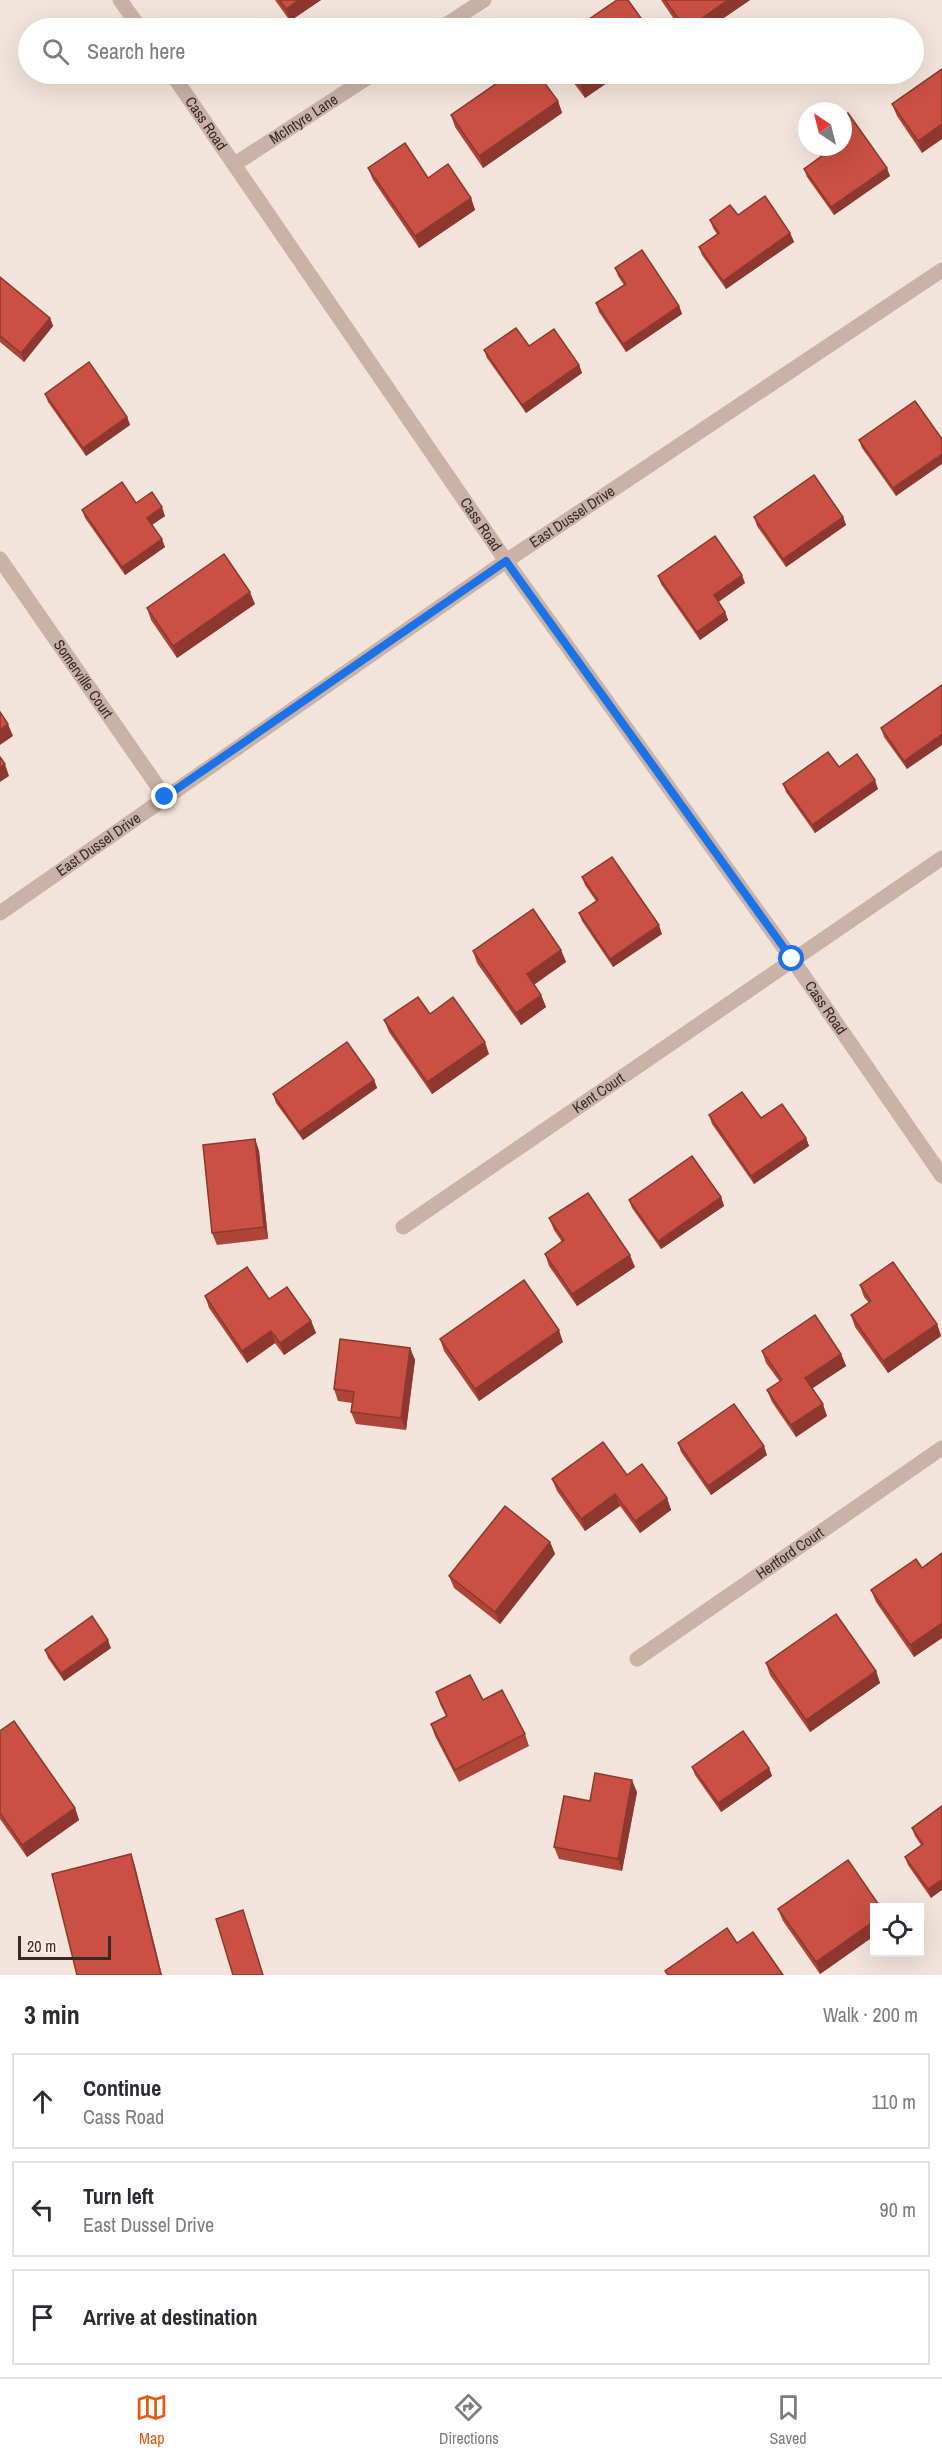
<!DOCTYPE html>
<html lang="en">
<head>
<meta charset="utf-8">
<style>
  :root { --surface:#fff; --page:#f7f7f7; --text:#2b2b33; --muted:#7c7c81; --line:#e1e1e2; --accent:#ea580c }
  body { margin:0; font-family:"Archivo Narrow",sans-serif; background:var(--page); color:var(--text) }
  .controls { position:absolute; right:18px; bottom:18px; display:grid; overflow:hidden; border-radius:0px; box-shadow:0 6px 24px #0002 }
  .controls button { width:54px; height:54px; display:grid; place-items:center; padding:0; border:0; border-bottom:2px solid var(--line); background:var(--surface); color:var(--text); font:30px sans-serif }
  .compass { position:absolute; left:798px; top:102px; width:54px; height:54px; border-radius:50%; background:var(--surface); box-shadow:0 6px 24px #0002; rotate:325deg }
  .scale { position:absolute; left:18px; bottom:15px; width:93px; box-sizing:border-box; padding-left:6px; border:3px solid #362a27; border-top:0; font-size:16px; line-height:21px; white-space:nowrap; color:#362a27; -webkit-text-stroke:4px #faeee7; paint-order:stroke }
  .stop { position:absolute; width:18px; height:18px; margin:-14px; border:4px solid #1a73e8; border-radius:50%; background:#fff }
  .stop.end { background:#1a73e8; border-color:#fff; box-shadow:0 2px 6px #0008 }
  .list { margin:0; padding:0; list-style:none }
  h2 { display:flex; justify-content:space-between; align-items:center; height:78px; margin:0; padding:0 24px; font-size:26px }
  h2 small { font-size:20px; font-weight:400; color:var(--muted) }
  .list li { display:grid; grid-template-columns:39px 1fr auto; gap:18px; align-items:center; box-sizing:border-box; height:96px; margin:0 12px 12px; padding:0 12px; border:2px solid var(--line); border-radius:0px }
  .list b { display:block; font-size:22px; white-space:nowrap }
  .list p { margin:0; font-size:20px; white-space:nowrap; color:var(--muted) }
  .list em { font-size:20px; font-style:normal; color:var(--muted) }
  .icon { flex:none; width:33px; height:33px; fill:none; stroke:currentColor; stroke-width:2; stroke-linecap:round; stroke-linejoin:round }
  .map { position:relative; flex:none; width:942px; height:1975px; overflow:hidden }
  .search { position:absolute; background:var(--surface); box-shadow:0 6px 24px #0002; left:18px; right:18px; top:18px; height:66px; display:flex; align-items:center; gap:15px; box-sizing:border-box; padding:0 21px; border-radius:33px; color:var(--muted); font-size:22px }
  .sheet { height:402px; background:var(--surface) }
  nav { display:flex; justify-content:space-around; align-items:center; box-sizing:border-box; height:84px; border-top:2px solid var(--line); background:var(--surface); font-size:16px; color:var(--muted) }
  nav a { display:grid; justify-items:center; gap:3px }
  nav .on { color:var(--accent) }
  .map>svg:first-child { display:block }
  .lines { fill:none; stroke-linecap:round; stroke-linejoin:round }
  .minor { stroke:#cab2a6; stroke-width:15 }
  .wall { fill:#ad4539 }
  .shaded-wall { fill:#8d382e }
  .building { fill:#c95042; stroke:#8d382e; stroke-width:1.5 }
  .route { stroke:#1a73e8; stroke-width:8 }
  .labels { text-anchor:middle; stroke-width:6; stroke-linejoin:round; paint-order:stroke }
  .street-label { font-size:15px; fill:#362a27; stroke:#faeee7 }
</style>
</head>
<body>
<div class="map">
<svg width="942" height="1975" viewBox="0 0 942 1975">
  <rect width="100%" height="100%" fill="#f2e4da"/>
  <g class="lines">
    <g class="minor">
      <path d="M120 0 140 28"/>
      <path d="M441 28 484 0"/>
      <path id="s1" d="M172 74 506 561 792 959 942 1176"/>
      <path id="s2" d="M235 164 373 74"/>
      <path id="s3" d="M0 559 165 797"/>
      <path id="s4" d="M0 913 506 561 942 270"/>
      <path id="s5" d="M403 1227 942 858"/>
      <path id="s6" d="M637 1659 942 1448"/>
    </g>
  </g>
  <g class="wall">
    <path d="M275 0H321L290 21Z"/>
    <path d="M661 0H750L709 28H680Z"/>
    <path d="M942 69 922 153 897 116 892 104Z"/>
    <path d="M567 74H620L585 98Z"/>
    <path d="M558 101 562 113 483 168 455 127 451 115Z"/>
    <path d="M814 147H843L890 176 834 215 807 177 804 169 821 157Z"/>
    <path d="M368 168 428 178 471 198 475 210 419 248 373 180Z"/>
    <path d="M738 215 790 233 794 242 726 289 702 255 699 247 717 234 713 228 710 220Z"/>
    <path d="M615 268 679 306 682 314 626 352 599 312 596 303 624 285 618 276Z"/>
    <path d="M0 277 50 318 53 326 24 362 0 342Z"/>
    <path d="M484 350 579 365 582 373 526 413 487 358Z"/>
    <path d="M45 394 127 417 130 425 86 456 48 402Z"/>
    <path d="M915 401 896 496 862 448 859 440Z"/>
    <path d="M136 503 165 516 152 525 165 547 125 575 85 518 82 510Z"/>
    <path d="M754 517H843L846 525 786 567 757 526Z"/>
    <path d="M658 576 745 583 718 602 725 612 728 620 700 640 661 584Z"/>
    <path d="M255 604 177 658 151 620 147 608Z"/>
    <path d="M942 685 907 769 884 737 881 728Z"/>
    <path d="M839 767 878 789 815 833 786 792 783 784Z"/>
    <path d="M582 877 662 934 613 967 582 921 579 913 596 901 585 885Z"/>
    <path d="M561 950 566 962 534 985 541 995 546 1007 521 1025 477 963 473 951Z"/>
    <path d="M384 1020 489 1054 432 1094 389 1032Z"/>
    <path d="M374 1080 377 1088 303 1140 276 1103 273 1094Z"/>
    <path d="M709 1115 761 1118 806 1138 809 1146 754 1184 712 1124Z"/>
    <path d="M255 1139 259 1151 268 1239 217 1245 212 1233Z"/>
    <path d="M721 1197 724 1206 661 1249 632 1208 629 1200Z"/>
    <path d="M549 1218 635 1267 577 1306 549 1266 545 1254 562 1242 554 1230Z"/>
    <path d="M860 1285 937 1324 941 1336 888 1373 855 1327 851 1315 869 1303 864 1297Z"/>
    <path d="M205 1296 269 1299 311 1321 316 1333 284 1355 275 1343 247 1363 209 1308Z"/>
    <path d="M440 1339 563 1342 479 1401 444 1351Z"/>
    <path d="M410 1348 415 1360 406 1430 356 1424 351 1412 352 1403 338 1401 334 1389Z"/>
    <path d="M762 1351 841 1354 846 1366 812 1388 827 1416 796 1437 772 1402 767 1390 780 1382 766 1363Z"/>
    <path d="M678 1443 767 1455 711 1495 681 1452Z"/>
    <path d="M627 1475 667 1498 671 1510 640 1533 620 1506 585 1531 557 1491 552 1479Z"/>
    <path d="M550 1542 555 1554 500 1624 454 1588 449 1576Z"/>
    <path d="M942 1553V1638L914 1657 876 1602 871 1590 922 1568Z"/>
    <path d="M111 1648 64 1681 48 1658 45 1650Z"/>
    <path d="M766 1663 876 1671 880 1683 810 1732 770 1675Z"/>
    <path d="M436 1692 483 1700 525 1734 529 1746 459 1782 435 1736 431 1724 446 1716 440 1704Z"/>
    <path d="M0 1731 75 1808 79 1820 27 1857 0 1819Z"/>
    <path d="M692 1767 769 1768 772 1776 721 1812 695 1775Z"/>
    <path d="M637 1792 622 1871 559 1859 554 1847 590 1801Z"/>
    <path d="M942 1806 931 1898 908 1865 905 1857 921 1845 915 1836 912 1828Z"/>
    <path d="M874 1908V1936L820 1974 783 1921 778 1909Z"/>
  </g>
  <g class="shaded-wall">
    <path d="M299 0H321L290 21 286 9Z"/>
    <path d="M728 0H750L709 28H688Z"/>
    <path d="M598 74H620L585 98 580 86Z"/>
    <path d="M558 101 562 113 483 168 479 156Z"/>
    <path d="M942 124V139L922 153 918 141Z"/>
    <path d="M887 168 890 176 834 215 831 207Z"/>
    <path d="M471 198 475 210 419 248 415 236Z"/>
    <path d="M790 233 794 242 726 289 723 281Z"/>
    <path d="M679 306 682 314 626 352 623 344Z"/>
    <path d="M50 318 53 326 24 362 21 353Z"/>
    <path d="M579 365 582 373 526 413 522 405Z"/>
    <path d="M127 417 130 425 86 456 83 448Z"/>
    <path d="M942 454V464L896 496 893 488Z"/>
    <path d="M162 507 165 516 150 526 147 518Z"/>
    <path d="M843 517 846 525 786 567 783 559Z"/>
    <path d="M162 539 165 547 125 575 122 567Z"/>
    <path d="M742 575 745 583 717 603 714 595Z"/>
    <path d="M250 592 255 604 177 658 173 646Z"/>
    <path d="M725 612 728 620 700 640 697 632Z"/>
    <path d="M8 724 13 736 0 745V730Z"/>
    <path d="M942 734V745L907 769 904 761Z"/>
    <path d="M5 764 9 776 0 782V767Z"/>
    <path d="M875 780 878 789 815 833 812 825Z"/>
    <path d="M659 925 662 934 613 967 610 959Z"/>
    <path d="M561 950 566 962 531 986 527 974Z"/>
    <path d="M541 995 546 1007 521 1025 516 1013Z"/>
    <path d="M485 1042 489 1054 432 1094 427 1082Z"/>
    <path d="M374 1080 377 1088 303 1140 299 1132Z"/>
    <path d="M806 1138 809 1146 754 1184 751 1176Z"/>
    <path d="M255 1139 259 1151 268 1239 264 1227Z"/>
    <path d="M721 1197 724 1206 661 1249 658 1241Z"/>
    <path d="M630 1255 635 1267 577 1306 572 1294Z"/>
    <path d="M311 1321 316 1333 284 1355 280 1343Z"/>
    <path d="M937 1324 941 1336 888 1373 883 1361Z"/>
    <path d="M559 1330 563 1342 479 1401 475 1389Z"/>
    <path d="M271 1331 275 1343 247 1363 242 1351Z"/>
    <path d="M410 1348 415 1360 406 1430 401 1418Z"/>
    <path d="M841 1354 846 1366 810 1390 805 1378Z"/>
    <path d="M823 1404 827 1416 796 1437 791 1425Z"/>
    <path d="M764 1446 767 1455 711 1495 708 1486Z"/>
    <path d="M615 1494 620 1506 585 1531 581 1519Z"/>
    <path d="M667 1498 671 1510 640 1533 635 1521Z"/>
    <path d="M550 1542 555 1554 500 1624 495 1612Z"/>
    <path d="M942 1623V1638L914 1657 910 1645Z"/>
    <path d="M108 1640 111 1648 64 1681 61 1673Z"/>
    <path d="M876 1671 880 1683 810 1732 806 1720Z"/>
    <path d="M769 1768 772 1776 721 1812 718 1803Z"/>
    <path d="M632 1780 637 1792 622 1871 618 1859Z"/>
    <path d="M75 1808 79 1820 27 1857 22 1845Z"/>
    <path d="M131 1854 135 1866 162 1975H161Z"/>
    <path d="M942 1880V1890L931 1898 928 1889Z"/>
    <path d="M874 1921V1936L820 1974 816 1962Z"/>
  </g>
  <g class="building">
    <path d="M279 0H299L286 9Z"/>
    <path d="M617 0H628L648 28H576Z"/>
    <path d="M665 0H728L688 28H685Z"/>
    <path d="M942 69V124L918 141 892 104Z"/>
    <path d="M510 74H538L558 101 479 156 451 115Z"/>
    <path d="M571 74H598L580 86Z"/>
    <path d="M848 113 887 168 831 207 804 169 823 155 817 147H843V116Z"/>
    <path d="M405 143 428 178 448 164 471 198 415 236 368 168Z"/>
    <path d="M765 196 790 233 723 281 699 247 719 233 710 220 730 205 738 215Z"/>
    <path d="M642 250 679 306 623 344 596 303 626 284 615 268Z"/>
    <path d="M0 277 50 318 21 353 0 336Z"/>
    <path d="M516 328 529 346 554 329 579 365 522 405 484 350Z"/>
    <path d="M89 362 127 417 83 448 45 394Z"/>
    <path d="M915 401 942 439V454L893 488 859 440Z"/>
    <path d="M814 475 843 517 783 559 754 517Z"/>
    <path d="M122 482 136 503 152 492 162 507 147 518 162 539 122 567 82 510Z"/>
    <path d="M715 536 742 575 714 595 725 612 697 632 658 576Z"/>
    <path d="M224 554 250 592 173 646 147 608Z"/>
    <path d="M942 685V734L904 761 881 728Z"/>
    <path d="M0 712 8 724 0 730Z"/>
    <path d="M828 752 839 767 857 754 875 780 812 825 783 784Z"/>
    <path d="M0 757 5 764 0 767Z"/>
    <path d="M612 857 659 925 610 959 579 913 598 900 582 877Z"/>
    <path d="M533 909 561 950 527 974 541 995 516 1013 473 951Z"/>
    <path d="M418 997 430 1014 453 997 485 1042 427 1082 384 1020Z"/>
    <path d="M347 1042 374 1080 299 1132 273 1094Z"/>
    <path d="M742 1092 761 1118 782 1104 806 1138 751 1176 709 1115Z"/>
    <path d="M255 1139 264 1227 212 1233 203 1145Z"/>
    <path d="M692 1156 721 1197 658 1241 629 1200Z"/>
    <path d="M588 1193 630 1255 572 1294 545 1254 564 1240 549 1218Z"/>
    <path d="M893 1262 937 1324 883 1361 851 1315 871 1301 860 1285Z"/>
    <path d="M247 1267 269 1299 287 1287 311 1321 280 1343 271 1331 242 1351 205 1296Z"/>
    <path d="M524 1280 559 1330 475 1389 440 1339Z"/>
    <path d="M815 1315 841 1354 805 1378 823 1404 791 1425 767 1390 782 1380 762 1351Z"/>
    <path d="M340 1339 410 1348 401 1418 351 1412 354 1392 334 1389Z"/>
    <path d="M734 1404 764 1446 708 1486 678 1443Z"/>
    <path d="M603 1442 627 1475 642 1464 667 1498 635 1521 615 1494 581 1519 552 1479Z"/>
    <path d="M505 1506 550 1542 495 1612 449 1576Z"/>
    <path d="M942 1553V1623L910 1645 871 1590 916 1559 922 1568Z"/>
    <path d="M836 1614 876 1671 806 1720 766 1663Z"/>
    <path d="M92 1616 108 1640 61 1673 45 1650Z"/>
    <path d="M470 1675 483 1700 502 1690 525 1734 455 1770 431 1724 447 1716 436 1692Z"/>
    <path d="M14 1721 75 1808 22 1845 0 1813V1731Z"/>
    <path d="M743 1731 769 1768 718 1803 692 1767Z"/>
    <path d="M595 1773 632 1780 618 1859 554 1847 564 1796 590 1801Z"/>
    <path d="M942 1806V1880L928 1889 905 1857 923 1844 912 1828Z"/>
    <path d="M131 1854 161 1975H77L52 1874Z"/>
    <path d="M848 1860 881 1908H874V1921L816 1962 778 1909Z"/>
    <path d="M243 1910 263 1975H233L216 1919Z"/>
    <path d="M727 1928 737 1943 753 1932 783 1975H668L665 1971Z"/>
  </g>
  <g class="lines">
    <path class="route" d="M165 797 506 561 792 959"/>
  </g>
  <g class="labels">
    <g class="street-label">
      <text dy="5" stroke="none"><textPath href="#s2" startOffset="82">McIntyre Lane</textPath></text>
      <text dy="5" stroke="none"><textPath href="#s1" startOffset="60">Cass Road</textPath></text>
      <text dy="5" stroke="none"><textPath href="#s4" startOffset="696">East Dussel Drive</textPath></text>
      <text dy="5" stroke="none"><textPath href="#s1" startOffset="546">Cass Road</textPath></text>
      <text dy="5" stroke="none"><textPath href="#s3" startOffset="146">Somerville Court</textPath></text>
      <text dy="5" stroke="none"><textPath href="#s4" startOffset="120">East Dussel Drive</textPath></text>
      <text dy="5" stroke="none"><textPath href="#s1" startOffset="1140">Cass Road</textPath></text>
      <text dy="5" stroke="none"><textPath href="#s5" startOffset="237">Kent Court</textPath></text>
      <text dy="5" stroke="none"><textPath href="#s6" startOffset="186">Hertford Court</textPath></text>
    </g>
  </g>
</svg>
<div class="controls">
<button><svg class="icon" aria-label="locate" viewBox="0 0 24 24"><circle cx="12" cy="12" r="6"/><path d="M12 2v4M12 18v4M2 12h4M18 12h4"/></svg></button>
</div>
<svg class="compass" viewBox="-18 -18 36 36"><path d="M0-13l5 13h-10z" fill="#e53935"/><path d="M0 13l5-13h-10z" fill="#7c7c81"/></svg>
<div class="scale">20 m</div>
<div class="stop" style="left:792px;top:959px"></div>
<div class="stop end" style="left:165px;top:797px"></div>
<div class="search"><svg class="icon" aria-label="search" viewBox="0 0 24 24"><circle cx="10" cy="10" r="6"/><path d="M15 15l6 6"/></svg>Search here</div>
</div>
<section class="sheet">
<h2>3 min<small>Walk · 200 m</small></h2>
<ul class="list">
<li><svg class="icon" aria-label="ahead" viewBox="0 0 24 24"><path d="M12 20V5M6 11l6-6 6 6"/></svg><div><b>Continue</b><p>Cass Road</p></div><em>110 m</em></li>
<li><svg class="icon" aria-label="left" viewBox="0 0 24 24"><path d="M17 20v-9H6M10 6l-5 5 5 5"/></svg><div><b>Turn left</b><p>East Dussel Drive</p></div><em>90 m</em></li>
<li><svg class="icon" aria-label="arrive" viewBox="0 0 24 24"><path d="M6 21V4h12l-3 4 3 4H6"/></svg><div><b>Arrive at destination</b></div></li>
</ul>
</section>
<nav>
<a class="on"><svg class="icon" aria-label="map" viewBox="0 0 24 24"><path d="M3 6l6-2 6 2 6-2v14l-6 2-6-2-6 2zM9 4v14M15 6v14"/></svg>Map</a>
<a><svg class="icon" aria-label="directions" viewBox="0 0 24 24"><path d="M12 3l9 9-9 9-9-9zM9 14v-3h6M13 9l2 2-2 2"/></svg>Directions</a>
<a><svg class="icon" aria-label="saved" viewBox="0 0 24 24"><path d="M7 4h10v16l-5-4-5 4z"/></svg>Saved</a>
</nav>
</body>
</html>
